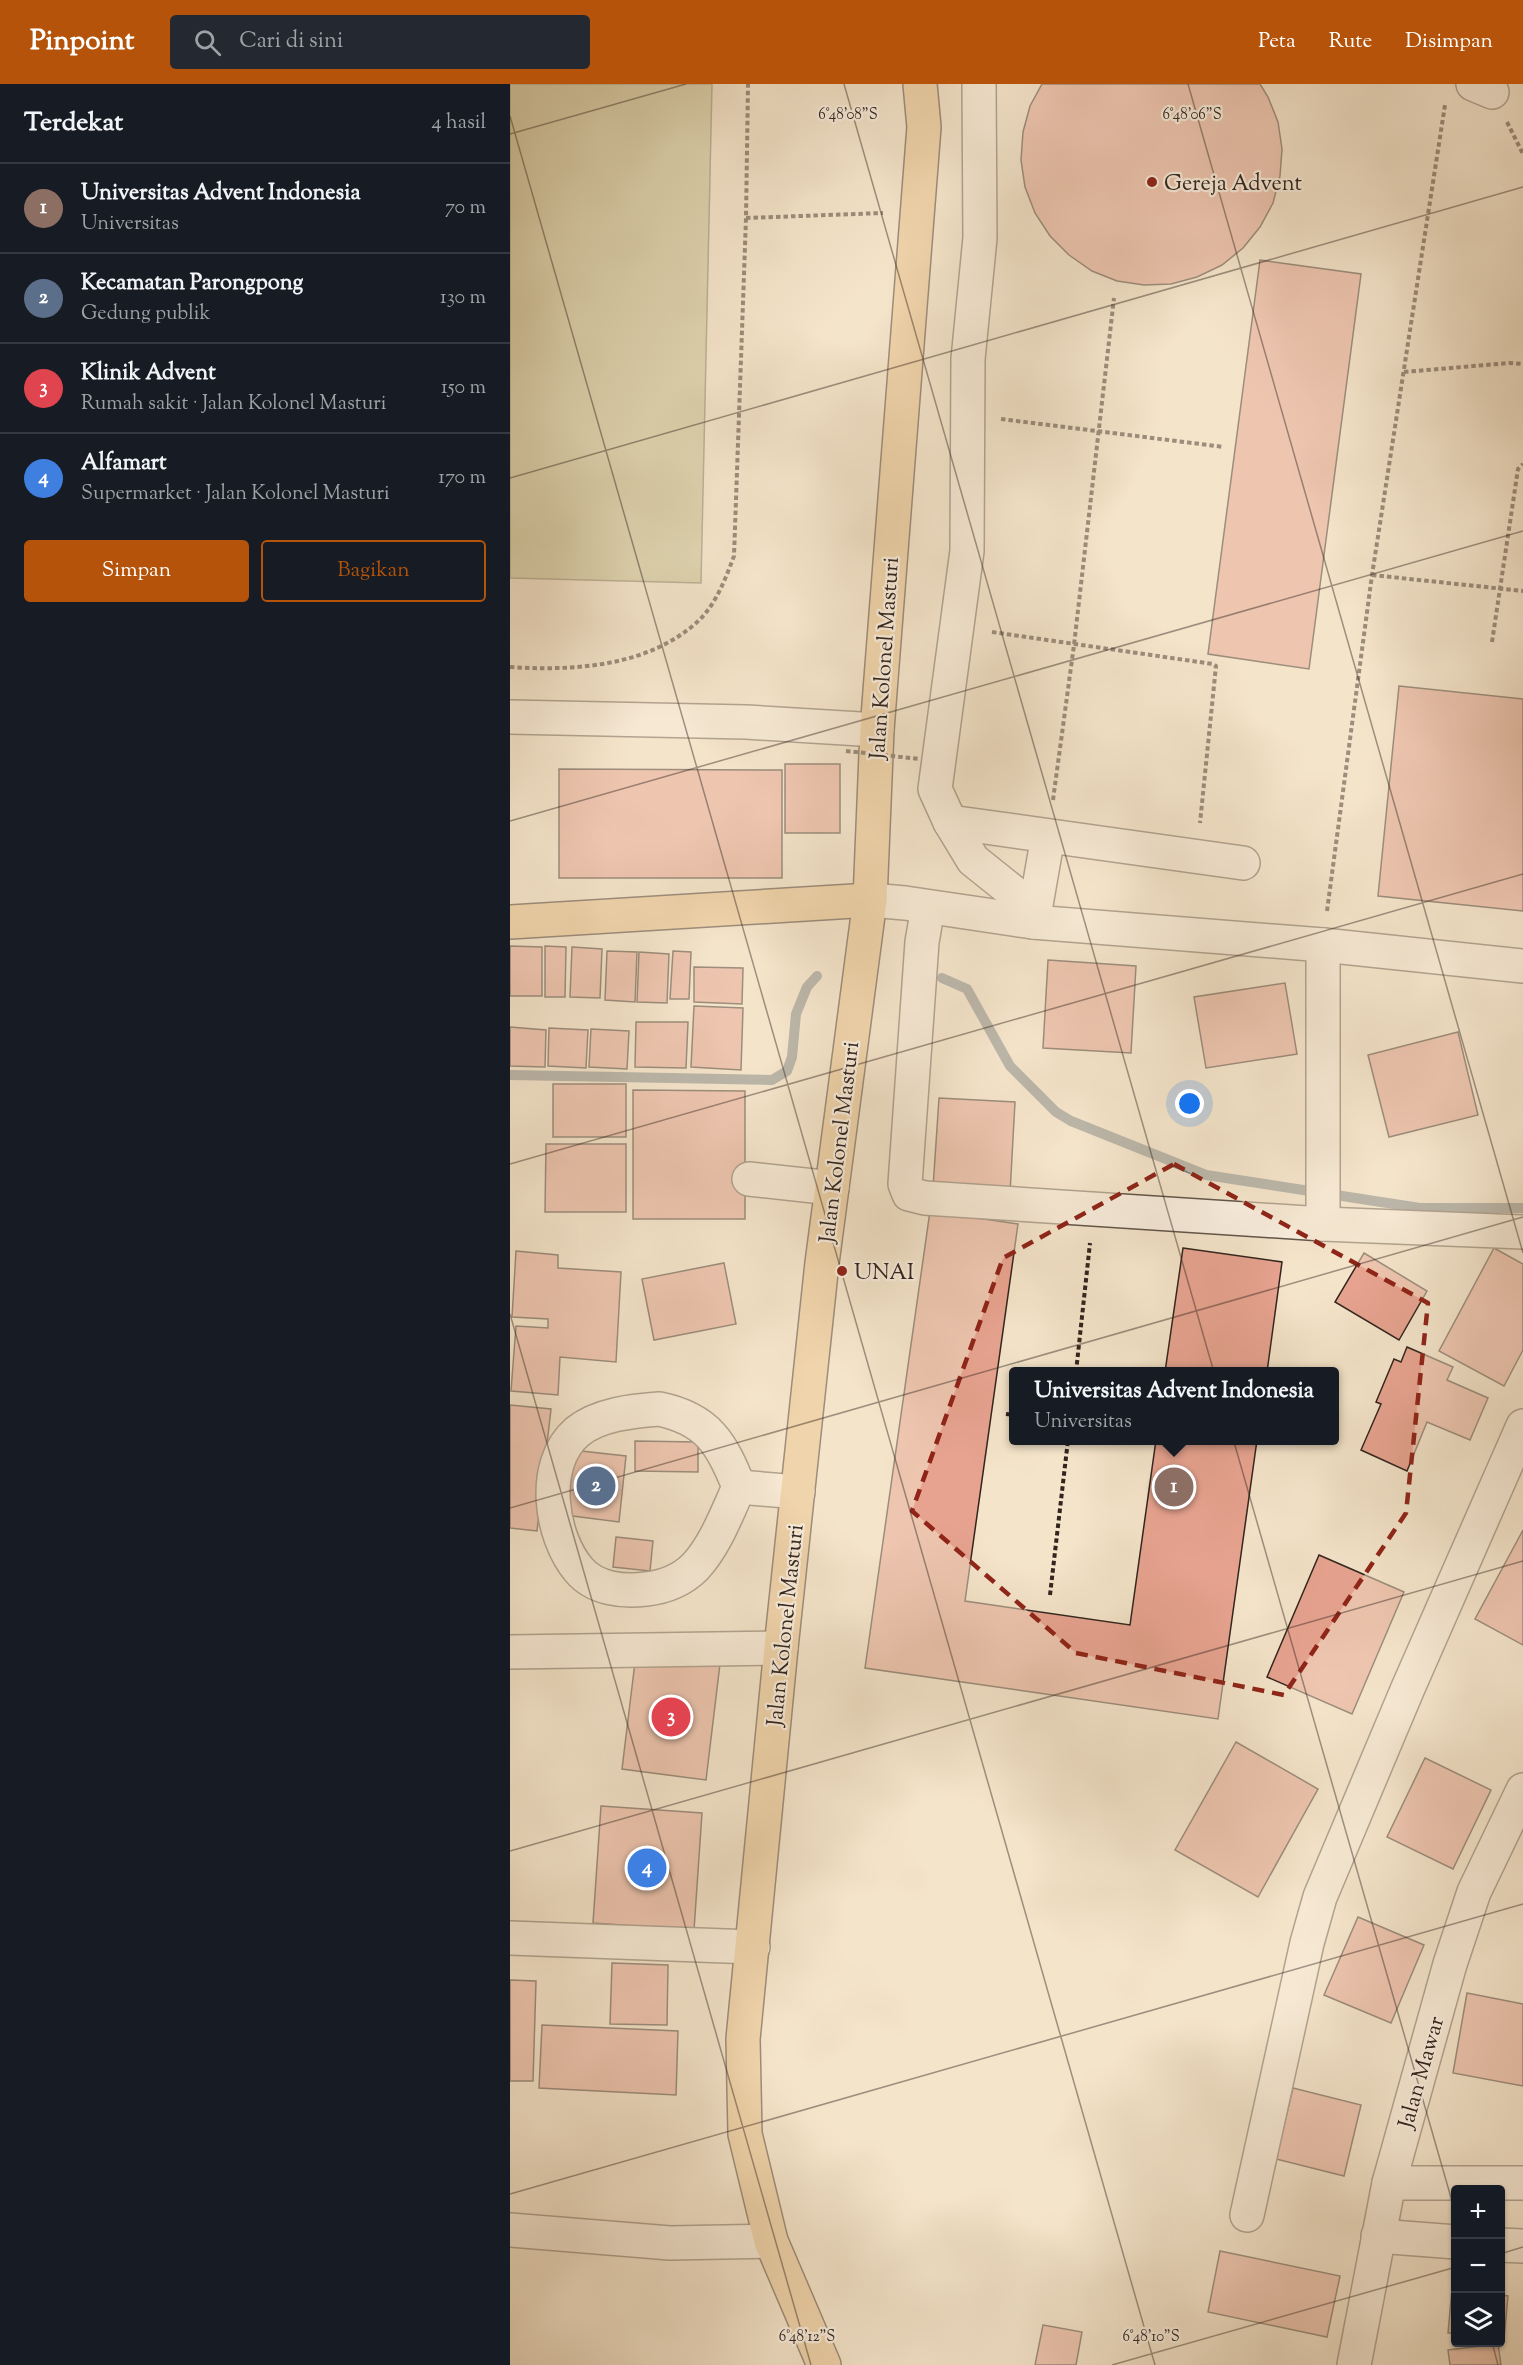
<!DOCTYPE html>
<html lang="id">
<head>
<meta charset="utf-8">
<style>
  :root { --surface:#171b24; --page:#242831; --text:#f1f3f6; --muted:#9ea1a6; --line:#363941; --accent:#b45309 }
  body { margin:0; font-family:"Sorts Mill Goudy",serif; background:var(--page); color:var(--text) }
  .controls { position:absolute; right:18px; bottom:18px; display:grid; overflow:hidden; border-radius:6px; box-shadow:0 2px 4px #0004 }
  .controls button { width:54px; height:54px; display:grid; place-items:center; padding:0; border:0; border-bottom:2px solid var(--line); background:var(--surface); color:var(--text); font:30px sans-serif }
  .you { position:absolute; left:680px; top:1020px; width:21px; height:21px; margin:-15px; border:4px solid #fff; border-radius:50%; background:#1a73e8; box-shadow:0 0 0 9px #1a73e833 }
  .badge { display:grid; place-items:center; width:39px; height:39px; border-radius:50%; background:var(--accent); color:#fff; font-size:20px; font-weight:700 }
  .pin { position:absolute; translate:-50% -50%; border:3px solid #fff; box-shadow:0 2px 6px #0006 }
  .popup { position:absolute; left:499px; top:1283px; width:330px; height:78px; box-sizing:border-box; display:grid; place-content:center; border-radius:6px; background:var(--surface); filter:drop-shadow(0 2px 4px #0005); font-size:20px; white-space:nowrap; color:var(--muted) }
  .popup b { font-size:22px; color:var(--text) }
  .popup::after { content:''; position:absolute; left:50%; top:100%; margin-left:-12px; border:12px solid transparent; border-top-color:var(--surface) }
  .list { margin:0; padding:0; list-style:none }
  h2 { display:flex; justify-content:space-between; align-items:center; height:78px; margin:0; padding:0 24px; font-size:26px }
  h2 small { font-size:20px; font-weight:400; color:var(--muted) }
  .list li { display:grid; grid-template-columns:39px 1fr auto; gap:18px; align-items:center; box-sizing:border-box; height:90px; padding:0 24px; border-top:2px solid var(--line) }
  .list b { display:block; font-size:22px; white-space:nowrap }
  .list p { margin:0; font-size:20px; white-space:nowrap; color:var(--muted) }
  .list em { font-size:20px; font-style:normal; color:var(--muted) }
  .actions { display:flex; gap:12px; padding:18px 24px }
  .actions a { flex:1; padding:14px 0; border:2px solid var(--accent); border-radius:6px; text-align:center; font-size:21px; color:var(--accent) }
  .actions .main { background:var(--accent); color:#fff }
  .icon { flex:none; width:33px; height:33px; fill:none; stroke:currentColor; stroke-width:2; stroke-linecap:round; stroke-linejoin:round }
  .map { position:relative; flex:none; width:1013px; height:2281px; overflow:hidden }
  header { display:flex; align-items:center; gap:36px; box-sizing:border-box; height:84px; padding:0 30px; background:var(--accent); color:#fff }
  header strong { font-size:28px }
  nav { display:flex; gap:33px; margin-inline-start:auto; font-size:21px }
  .search { width:420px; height:54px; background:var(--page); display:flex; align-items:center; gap:15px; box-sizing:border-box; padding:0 21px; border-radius:6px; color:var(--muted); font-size:22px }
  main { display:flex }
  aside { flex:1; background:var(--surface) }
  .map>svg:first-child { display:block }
  .green { fill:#c3c291; stroke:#7a7458; stroke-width:1.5 }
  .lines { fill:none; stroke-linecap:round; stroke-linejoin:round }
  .stream { stroke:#767f81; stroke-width:10 }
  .building { fill:#e7a390; stroke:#32251e; stroke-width:1.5 }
  .minor-casing { stroke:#625549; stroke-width:36 }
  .major-casing { stroke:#32251e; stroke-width:36 }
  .path { stroke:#32251e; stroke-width:4; stroke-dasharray:4.5 3; stroke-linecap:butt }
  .minor { stroke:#f8eddd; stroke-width:33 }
  .major { stroke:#eac285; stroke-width:33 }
  .path-bridge { stroke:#32251e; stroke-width:4; stroke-dasharray:4.5 3; stroke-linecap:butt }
  .marked { fill:none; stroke:#8f2418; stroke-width:4.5; stroke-dasharray:12 8; stroke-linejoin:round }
  .ticks { fill:none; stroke:#32251e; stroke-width:1.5; stroke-opacity:0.45 }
  .poi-dot { fill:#8f2418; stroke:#f8eddd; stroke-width:2 }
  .labels { text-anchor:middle; stroke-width:4.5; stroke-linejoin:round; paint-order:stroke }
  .poi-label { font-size:22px; fill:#32251e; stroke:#f8eddd; text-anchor:start }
  .street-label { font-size:22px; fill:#32251e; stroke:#f8eddd }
  .ticks-label { font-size:15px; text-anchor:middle; fill:#32251e; stroke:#f8eddd; stroke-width:4.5; stroke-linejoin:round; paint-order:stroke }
</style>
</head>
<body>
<header>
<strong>Pinpoint</strong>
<div class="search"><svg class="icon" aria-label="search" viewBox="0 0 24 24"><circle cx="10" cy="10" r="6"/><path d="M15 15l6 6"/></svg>Cari di sini</div>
<nav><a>Peta</a><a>Rute</a><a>Disimpan</a></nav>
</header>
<main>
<aside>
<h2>Terdekat<small>4 hasil</small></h2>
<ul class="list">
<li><span class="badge" style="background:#8d6e63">1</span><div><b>Universitas Advent Indonesia</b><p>Universitas</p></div><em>70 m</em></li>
<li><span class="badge" style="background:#5c6f8a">2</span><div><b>Kecamatan Parongpong</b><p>Gedung publik</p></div><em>130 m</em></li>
<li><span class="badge" style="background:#e0444e">3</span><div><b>Klinik Advent</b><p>Rumah sakit · Jalan Kolonel Masturi</p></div><em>150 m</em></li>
<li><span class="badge" style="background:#3f7fe0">4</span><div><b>Alfamart</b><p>Supermarket · Jalan Kolonel Masturi</p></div><em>170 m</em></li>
</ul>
<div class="actions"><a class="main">Simpan</a><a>Bagikan</a></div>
</aside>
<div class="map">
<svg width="1013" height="2281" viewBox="0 0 1013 2281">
  <rect width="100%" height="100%" fill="#f4e4ca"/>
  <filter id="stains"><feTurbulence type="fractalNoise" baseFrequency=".00333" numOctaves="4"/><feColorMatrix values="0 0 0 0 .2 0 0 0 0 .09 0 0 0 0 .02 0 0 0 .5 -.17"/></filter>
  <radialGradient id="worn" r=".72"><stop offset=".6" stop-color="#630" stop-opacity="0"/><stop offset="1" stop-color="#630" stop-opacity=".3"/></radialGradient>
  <path class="green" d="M0 0H202L191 499 0 494Z"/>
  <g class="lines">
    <g class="stream">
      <path d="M432 894 457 905 500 982 546 1028 561 1037 696 1091 910 1124H1013"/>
      <path d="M0 991 262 996 277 987 282 973 286 930 297 903 307 892"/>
    </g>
  </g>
  <g class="building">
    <path d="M532 0H750L758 13 768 38 772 65 770 92 763 119 750 143 733 164 712 181 687 193 661 200 634 201 607 197 582 187 559 171 540 152 525 129 515 103 511 76 513 48 520 22Z"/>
    <path d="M750 176 851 190 799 585 698 570Z"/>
    <path d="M889 602 1013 615V827L868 812Z"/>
    <rect x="275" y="680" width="55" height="69"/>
    <path d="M49 685 272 686V794H49Z"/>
    <path d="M0 862 32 863V912H0Z"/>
    <path d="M35 862 56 863 55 913H35Z"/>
    <path d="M62 863 92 865 90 914 60 913Z"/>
    <path d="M97 867 127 868 125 918 95 916Z"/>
    <path d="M163 867 181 868 179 915H160Z"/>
    <path d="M129 868 159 870 157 919 127 918Z"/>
    <path d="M538 876 626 882 621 969 533 964Z"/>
    <path d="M184 883 233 884 232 920 184 918Z"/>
    <path d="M775 899 787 970 696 984 684 913Z"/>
    <path d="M184 922 233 924 231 986 181 983Z"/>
    <path d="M126 938H178L176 984 125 983Z"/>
    <path d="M0 943 36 946 35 983 0 982Z"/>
    <path d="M39 944 78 946 76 984 38 982Z"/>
    <path d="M81 945 119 947 117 985 79 983Z"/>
    <path d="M948 948 968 1031 879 1053 858 971Z"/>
    <rect x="43" y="1000" width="73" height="53"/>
    <path d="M123 1006 235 1007V1135H123Z"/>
    <path d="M429 1014 505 1018 500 1109 423 1104Z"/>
    <path d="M36 1060H116V1128H35Z"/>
    <path d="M420 1127 508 1140 455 1517 620 1541 646 1356H747L708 1635 355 1584Z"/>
    <path d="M673 1164 772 1178 757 1288H655Z"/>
    <path d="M984 1164 1013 1180V1266L994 1302 929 1267Z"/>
    <path d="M6 1167 48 1171V1184L111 1188 106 1278 50 1273 48 1311 1 1307 6 1242 38 1244V1235L2 1233Z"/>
    <path d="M854 1169 917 1207 889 1256 825 1218Z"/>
    <path d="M214 1179 226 1240 144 1256 132 1195Z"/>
    <path d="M897 1263 943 1283 937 1296 978 1314 960 1356 917 1338 897 1387 851 1366 871 1320 866 1318 884 1275 891 1278Z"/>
    <path d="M0 1321 41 1325 27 1447 0 1444Z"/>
    <path d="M125 1357 188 1358V1388L125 1387Z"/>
    <path d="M62 1366 116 1372 109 1438 55 1431Z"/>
    <path d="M1013 1446V1561L965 1535Z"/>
    <path d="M106 1453 143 1457 140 1487 103 1483Z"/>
    <path d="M809 1471 894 1508 842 1630 757 1593Z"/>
    <path d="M126 1570 210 1580 196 1696 112 1685Z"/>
    <path d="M726 1658 808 1705 748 1813 665 1766Z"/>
    <path d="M915 1674 981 1706 943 1785 877 1753Z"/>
    <path d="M91 1722 192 1729 184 1846 83 1839Z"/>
    <path d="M848 1833 914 1861 881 1939 814 1911Z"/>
    <path d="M102 1879 158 1881 157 1941 100 1940Z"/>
    <path d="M0 1896 26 1897 23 1997H0Z"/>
    <path d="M957 1909 1013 1920V2002L943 1989Z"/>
    <path d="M32 1941 168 1947 166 2011 29 2004Z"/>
    <path d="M783 2004 851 2021 834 2092 766 2075Z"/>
    <path d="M710 2167 830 2192 817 2253 698 2228Z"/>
    <path d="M942 2206H946V2249H938Z"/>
    <path d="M990 2211 998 2212 994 2255 990 2254Z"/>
    <path d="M533 2241 572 2248 566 2281H525Z"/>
    <path d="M988 2260 991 2281H940L938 2266Z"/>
  </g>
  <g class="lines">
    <defs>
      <g id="minor">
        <path d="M469 0 470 154 458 275 457 467 425 705 440 738 463 776 508 812 526 818"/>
        <path d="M963 0 982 8"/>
        <path d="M0 633 236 638 367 646"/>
        <path d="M440 738 733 779"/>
        <path d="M360 816 395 819 523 838 813 861 1013 882"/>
        <path d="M418 823 412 858 395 1100 399 1110 415 1114 813 1140 1013 1148"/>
        <path d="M523 838 538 752"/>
        <path d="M813 861V1140"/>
        <path d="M239 1095 322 1104"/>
        <path d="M149 1325C198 1335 212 1360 229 1403 217 1429 205 1462 185 1483 172 1496 154 1503 136 1505 113 1508 85 1505 69 1486 40 1452 30 1380 67 1348 89 1330 123 1327 149 1325Z"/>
        <path d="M229 1403 288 1408"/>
        <path d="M0 1568 271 1564"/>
        <path d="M0 1854 243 1863"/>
        <path d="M879 2099H1013"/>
        <path d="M737 2131 797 1859 810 1813 898 1604 1013 1342"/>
        <path d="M0 2146 160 2159 261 2157"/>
        <path d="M868 2152 946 2158"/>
        <path d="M990 2161 1013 2162"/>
        <path d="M844 2281 879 2099 940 1880 964 1808 1013 1706"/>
      </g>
      <g id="major">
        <path d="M0 838 360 816"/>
        <path d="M314 2281 261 2157 235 2050 233 1955 271 1564 312 1179 360 816 367 646 414 43 410 0"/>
      </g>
    </defs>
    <use href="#minor" class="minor-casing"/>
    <use href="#major" class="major-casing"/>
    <g class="path">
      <path d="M997 38 1013 70"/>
      <path d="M236 134 373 129"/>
      <path d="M894 288 999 279 1013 280"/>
      <path d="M491 335 714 363"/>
      <path d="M862 491 1013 507"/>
      <path d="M482 548 703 580 706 582 690 739"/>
      <path d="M982 558 1008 385 1013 380"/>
      <path d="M0 583C63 587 135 583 185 540 205 523 215 496 224 472L236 134 238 0"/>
      <path d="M543 716 564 561 604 214"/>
      <path d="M817 827 862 491 935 21"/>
      <path d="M566 1288 580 1159"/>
      <path d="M496 1330 504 1331"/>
      <path d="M540 1511 558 1356"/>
    </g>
    <use href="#minor" class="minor"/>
    <use href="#major" class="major"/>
    <path class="path-bridge" d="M336 667 410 675"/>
  </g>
  <path d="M0 0H1013V2281H0ZM664 1080 918 1219 896 1429 774 1611 566 1569 402 1427 493 1174Z" fill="#f4e4ca" fill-opacity=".55" fill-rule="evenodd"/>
  <path class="marked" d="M664 1080 918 1219 896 1429 774 1611 566 1569 402 1427 493 1174Z"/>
  <path class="ticks" d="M334 0 946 2131M678 0 1013 1169M0 32 645 2281M0 50 176 0M0 394 1013 103M0 737 1013 447M0 1080 1013 790M0 1230 301 2281M0 1424 1013 1133M0 1767 1013 1477M0 2110 1013 1820M990 2170 1013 2163M982 2258 988 2281M602 2281 946 2183"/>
  <g class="poi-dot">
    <circle cx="642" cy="98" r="6"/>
    <circle cx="332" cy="1187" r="6"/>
  </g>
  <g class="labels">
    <g class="poi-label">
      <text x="654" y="106">Gereja Advent</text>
      <text x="344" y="1195">UNAI</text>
    </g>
    <g class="street-label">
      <text transform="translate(373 574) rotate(-86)" y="8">Jalan Kolonel Masturi</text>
      <text transform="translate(328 1058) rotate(-83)" y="8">Jalan Kolonel Masturi</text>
      <text transform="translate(274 1541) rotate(-84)" y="8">Jalan Kolonel Masturi</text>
      <text transform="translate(910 1988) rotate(-74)" y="8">Jalan Mawar</text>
    </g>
  </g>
  <g class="ticks-label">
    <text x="338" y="35">6°48'08"S</text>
    <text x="682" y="35">6°48'06"S</text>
    <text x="297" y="2257">6°48'12"S</text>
    <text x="641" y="2257">6°48'10"S</text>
  </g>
  <rect width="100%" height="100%" filter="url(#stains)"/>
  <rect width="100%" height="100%" fill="url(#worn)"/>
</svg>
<div class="controls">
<button>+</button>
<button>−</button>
<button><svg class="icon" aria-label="layers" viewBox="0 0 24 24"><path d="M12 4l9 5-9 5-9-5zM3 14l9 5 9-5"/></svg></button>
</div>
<div class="you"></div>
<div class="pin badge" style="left:664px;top:1403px;background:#8d6e63">1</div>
<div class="popup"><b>Universitas Advent Indonesia</b>Universitas</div>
<div class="pin badge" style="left:86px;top:1402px;background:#5c6f8a">2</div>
<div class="pin badge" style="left:161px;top:1633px;background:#e0444e">3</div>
<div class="pin badge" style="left:137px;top:1784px;background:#3f7fe0">4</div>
</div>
</main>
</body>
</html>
